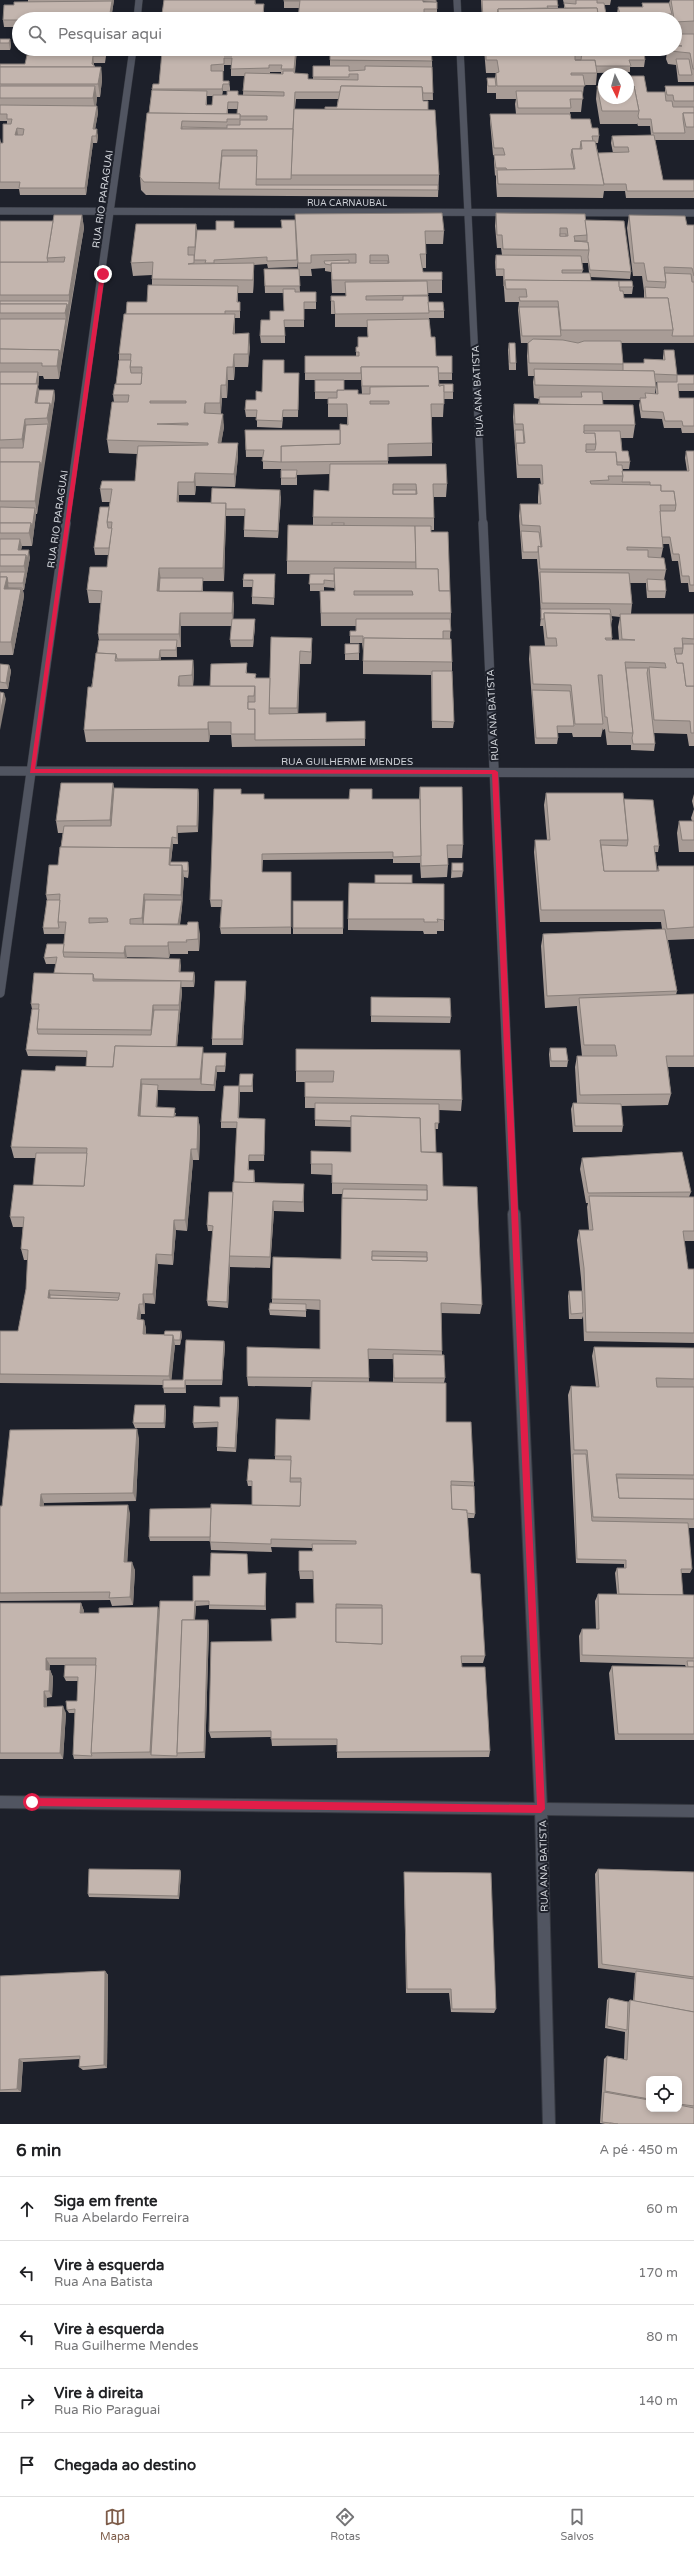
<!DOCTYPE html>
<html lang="pt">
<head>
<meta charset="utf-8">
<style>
  :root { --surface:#fff; --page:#f2f2f2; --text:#202124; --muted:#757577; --line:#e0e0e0; --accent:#7d5c49 }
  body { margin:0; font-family:"Varela Round",sans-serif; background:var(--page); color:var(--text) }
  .controls { position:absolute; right:12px; bottom:12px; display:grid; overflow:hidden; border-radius:8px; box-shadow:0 2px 6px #0003 }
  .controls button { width:36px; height:36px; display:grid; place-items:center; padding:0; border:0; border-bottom:1px solid var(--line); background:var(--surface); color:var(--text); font:20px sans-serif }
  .compass { position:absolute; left:598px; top:68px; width:36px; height:36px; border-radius:50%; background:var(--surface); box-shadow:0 2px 6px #0003; rotate:175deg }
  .stop { position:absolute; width:12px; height:12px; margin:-9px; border:3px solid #e11d48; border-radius:50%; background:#fff }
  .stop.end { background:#e11d48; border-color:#fff; box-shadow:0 1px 4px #0008 }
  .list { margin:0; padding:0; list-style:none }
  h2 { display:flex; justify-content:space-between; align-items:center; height:52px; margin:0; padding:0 16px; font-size:17px }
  h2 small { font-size:13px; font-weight:400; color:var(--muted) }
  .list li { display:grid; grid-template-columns:26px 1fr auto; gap:12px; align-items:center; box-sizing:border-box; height:64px; padding:0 16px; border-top:1px solid var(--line) }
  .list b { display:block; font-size:15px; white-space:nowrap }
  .list p { margin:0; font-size:13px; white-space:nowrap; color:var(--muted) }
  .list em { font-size:13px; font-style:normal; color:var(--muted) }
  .icon { flex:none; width:22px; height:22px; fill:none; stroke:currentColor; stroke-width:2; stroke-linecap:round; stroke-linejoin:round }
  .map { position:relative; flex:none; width:694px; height:2124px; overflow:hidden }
  .search { position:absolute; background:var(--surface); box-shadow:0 2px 6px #0003; left:12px; right:12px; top:12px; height:44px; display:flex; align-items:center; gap:10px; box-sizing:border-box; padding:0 14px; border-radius:22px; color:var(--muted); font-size:15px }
  .sheet { height:372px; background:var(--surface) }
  nav { display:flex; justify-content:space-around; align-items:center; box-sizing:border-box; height:56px; border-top:1px solid var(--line); background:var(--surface); font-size:11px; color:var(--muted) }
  nav a { display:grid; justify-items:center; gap:2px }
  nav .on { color:var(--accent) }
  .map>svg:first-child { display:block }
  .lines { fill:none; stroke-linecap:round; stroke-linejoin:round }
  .minor-far2-casing { stroke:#373a42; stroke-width:8 }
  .minor-far1-casing { stroke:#373a42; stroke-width:10 }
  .minor-casing { stroke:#373a42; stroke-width:14 }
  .minor-far2 { stroke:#515561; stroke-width:7 }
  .minor-far1 { stroke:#515561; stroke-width:9 }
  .minor { stroke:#515561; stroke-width:12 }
  .wall { fill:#a89c96; fill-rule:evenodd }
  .shaded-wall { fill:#887f7a }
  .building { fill:#c3b5ae; stroke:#887f7a; fill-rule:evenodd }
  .route { fill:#e11d48 }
  .labels { text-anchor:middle; stroke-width:4; stroke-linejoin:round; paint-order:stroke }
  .far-street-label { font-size:9px; fill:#cfd2d8; stroke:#1d202a }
  .street-label { font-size:10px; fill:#cfd2d8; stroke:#1d202a }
</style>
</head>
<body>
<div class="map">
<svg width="694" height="2124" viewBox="0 0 694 2124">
  <rect width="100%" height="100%" fill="#1d202a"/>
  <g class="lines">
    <defs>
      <g id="minor-far2">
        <path d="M457 0 458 19"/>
        <path d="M137 19 139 0"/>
        <path d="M460 49 483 524"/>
        <path d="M0 211 694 213"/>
        <path d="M66 524 133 49"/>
      </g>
      <g id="minor-far1">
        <path d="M483 523 514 1215"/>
        <path d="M0 771 694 773"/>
        <path d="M0 993 66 523"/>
      </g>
      <g id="minor">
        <path d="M514 1214 541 1809 549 2124"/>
        <path d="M0 1802 694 1811"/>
      </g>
    </defs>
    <use href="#minor-far2" class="minor-far2-casing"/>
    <use href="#minor-far1" class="minor-far1-casing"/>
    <use href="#minor" class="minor-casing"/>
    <use href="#minor-far2" class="minor-far2"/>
    <use href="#minor-far1" class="minor-far1"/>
    <use href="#minor" class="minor"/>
  </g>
  <g class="wall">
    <path d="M28 0H114L111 19H19V39H17L16 32 17 27H4L3 20 14 5 28 2Z"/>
    <path d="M164 0H255L256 4 264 11V14H299V8H284V0L437 9V19H162V14Z"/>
    <path d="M481 0H557L558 8H564V4L563 0H611L610 5H604L606 14 605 19H482Z"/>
    <path d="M670 0H694V82H678L676 65 668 64 666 59 667 51V49H675V19H619L617 14 618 7H642V3H669Z"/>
    <path d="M0 39H10L11 46 10 50H0Z"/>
    <path d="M107 49 105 63H94V65L95 67H101L102 80 100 97H97L96 106H97L98 113 95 129 98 136 97 143H93L86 195H20L19 189H0V138L1 143H3L7 124V121H0V64H25L33 55 32 51Z"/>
    <path d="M158 49H215V52L225 56H232L297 49 295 73 308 79H313V66H330V60L432 61 433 100H423V101L428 110 439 175 438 197 146 195 141 190 140 177 152 89 159 84 162 53H158ZM224 65H231V76H244L243 95H222L223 91H230V88L229 81H223V71H224ZM270 72H281V74H270ZM207 96H213L212 105H207ZM296 99H338L337 107 325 109H295ZM228 109H238L237 114H228Z"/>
    <path d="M484 49H593V52H611L610 49H627L628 52 645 60 644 67H630V72L597 73 596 85H584L581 112H570L571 119 592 128 599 136 598 143H596L598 153H613L611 143 612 136 651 135 650 126H638L637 123V124H600L596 99 597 86H630L629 83 630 76 647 92H665V86H694V140H655L663 180H694V198H626L625 191H604L603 198 497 197 496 183V175L495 176 494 162V155H503H493L490 121V114H516L515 104 516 99H496V93H487V78H495L496 73H486Z"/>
    <path d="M496 213 585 220 631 272 630 279 591 277V281L633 287 632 294H624V298H644V291L642 276H633L627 228 629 215 687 225H694V343H621L623 363H644V359L663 360V357L664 350 677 375H694V391H679V398H694V433H682L681 428H664L662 419 641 418 639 405 640 400H602L603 405 635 425 633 438H621L622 451 630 462 629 469H622V471H687L685 458 686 451H694V592H689L688 583H681L678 561H672L669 544H662L663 548 661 558 666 570 664 580 666 591 665 598H647L646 586V583H630L632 604 631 614H694V746H689L687 734 654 733 655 744 654 751 631 750V745H607L605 729 603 730V728L601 737H573L572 733H557L558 738 557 744H535L529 659 530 646H545L543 626H540L541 616 539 582 537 559H522L519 516 520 504H538V497L539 484H541L540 478H517L513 417 514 404H538L539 399 534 398 533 382 534 376H528L527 356 528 343H521L518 310 519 302H505L503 276H496L495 262 496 255H502L501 248H497L495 226ZM582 263H588L589 273H582L583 270ZM655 382H676H657L656 389V394H655L656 387ZM611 616 620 617 618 627 619 640H612L611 625 612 620Z"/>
    <path d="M82 215 84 228 59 379H44L43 376H39V379L38 387 39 390H54L55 397 42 475 37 514H36L32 546H22L21 550 30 557 24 590H23L24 595 23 602 13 655H0V221H53Z"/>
    <path d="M196 224 197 230H216L235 228 444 231 443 244H426V268H423V272L442 280V293H428V302L444 311V318H429V319L431 337 436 356 452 373V380H439V384L453 392V399H444L443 417H432V456L388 457V464L447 484 446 497H434V530H431V532L450 591 451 613 450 638 452 662V671L454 722 453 728H432L431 675 363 674V651L362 643H350V631H356V626H321L320 591H335L334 581V588L324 587V591H310V574H314H287V561L313 525V517L329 491 330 474 297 475V485H281V469H263V457H246L245 430H340L347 425V417H328V399H315V380H305V356H356V347H358V337H368L367 327H335V314H331V296H346V293H332L331 272 325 271V268L311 269 312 276H299L300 292H316V309H304V327H285V343H261L260 336 270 320 284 311V293H265L264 269H298L297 261V267L268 268 267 264 254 265V276L253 293H238V302H240V318H235V334L250 347 248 367H235L234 380H228L227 398H222L221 414 224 427 221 443H238V456L235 487 196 486 195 495H179V502L211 503 281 497 278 538 244 537V530L245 516H226L224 581H203V591L234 604 233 619H255V626L253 647H231L230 640 232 626H181V647H177V657H161V660H193L194 673 193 686H210L247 663V673L256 674V678H270L271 637 312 650 311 664H300L298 714 326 722 365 721V746L232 747 231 735H210L209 742H86L84 730 97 653 99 640 98 634 101 603H89L87 590 107 567 108 555H95L94 548 109 507 110 502H102L100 489 135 481 137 454 109 453 107 440 114 402 113 395 116 384 119 360V354L126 314 147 302 152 285V275L133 276 131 263ZM344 380H361L362 394H358L344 390Z"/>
    <path d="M509 343 516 363V370H509L508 350Z"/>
    <path d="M284 373H299L298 417H283L282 428 257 427V417H246L245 410 256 400 262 392Z"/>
    <path d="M243 580 275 581 274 605 252 604V587H243Z"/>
    <rect x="345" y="644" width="14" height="16"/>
    <path d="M0 664 9 665 11 671 8 689H0Z"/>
    <path d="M113 783 114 788 198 789 199 795 198 832 178 833V844H173L171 862 189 868 188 878 184 877 182 907 180 925 200 934 199 951H188V954H170L169 958 127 957V958L181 965 180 972H194L195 978 194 987H181L182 992 177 1047H203V1053H226V1059L225 1072H217L215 1091H201L158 1090 157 1107 176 1113 175 1117H198L200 1128 199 1160H193L187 1231 176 1230 173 1265 158 1264 155 1304 145 1303V1314H141L140 1320H144L146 1329V1334L164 1335 181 1331 182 1336 180 1345H175L171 1380H183L224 1341 225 1346 222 1385H186V1393H164L163 1385 0 1383V1331H18L26 1289 28 1260H24L21 1249 23 1227H13L10 1217 33 1185 36 1158H14L11 1147 55 1071 86 1067 87 1057 28 1056 26 1050 32 1009 31 1004 54 973 56 964H46L44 958 64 944 65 934H44L43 928 47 900 46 895 58 865 63 833H58L56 821Z"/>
    <path d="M420 787 463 845 462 858H448V865L447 877 421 878 420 863H393V859L263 860 262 872 291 879V934H221L220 928 221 907H211L210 900 241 794 265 799H419Z"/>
    <path d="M546 793 624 799 659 846 658 852H655L657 871 658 866H694V939L668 940 677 991 676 995 694 994V1067H668L671 1094 668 1105 621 1106 623 1126 622 1132H573L571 1109 573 1103H577L575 1067 577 1056H582L577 1009V1006L545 1008 541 946 543 934 662 929 661 922H540L534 852 535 840H547L544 805Z"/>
    <path d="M694 794V852H679L677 833 679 821H692L691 818 694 809 692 801Z"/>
    <path d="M452 863 463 871 462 877 451 878Z"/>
    <path d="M412 883 444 920V931H437V934H424L423 931 348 930V919Z"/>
    <path d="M343 901V934H293V928Z"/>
    <path d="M246 988 243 1045H212V1039Z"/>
    <path d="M371 997 451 1017 450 1023 371 1022Z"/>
    <path d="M550 1048 568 1061 567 1067H550L549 1054Z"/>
    <path d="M296 1049 462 1100 461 1111 439 1110 438 1129H435L436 1152 443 1186 482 1305 480 1314 441 1313 442 1355 445 1378 444 1383 446 1422 474 1482V1486L475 1514 474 1518H467L471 1573 485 1656 483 1663H462V1667L490 1751 489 1757 337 1758V1745L272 1746 271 1737 211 1738 209 1732 272 1641 296 1618 314 1603V1579H300L299 1571 312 1551V1548L271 1547 272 1552 211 1550 210 1541H150L149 1537 211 1508 252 1505V1486H248L247 1481 275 1460V1456L310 1420 311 1387 248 1386 247 1377 320 1349V1310L306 1309V1317L270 1315 269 1310 272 1303V1299L341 1259 342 1194H332V1175L311 1174V1164L351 1152V1127L315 1126V1108H305V1082H296ZM368 1359H393V1382H369Z"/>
    <path d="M253 1074V1092H240L239 1118 265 1119V1124L264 1161H249V1170H254L255 1183 304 1194V1212L274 1211 270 1268 230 1267V1266L228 1308 208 1306 207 1301 213 1231H208L207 1225 233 1192 234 1182 237 1128H221V1122L239 1086Z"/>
    <path d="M582 1158 691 1192 689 1197H694V1241H684L688 1269H694V1343L584 1341 583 1316 582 1319H569L568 1296 569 1291H582L581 1278 577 1240 579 1230H589L587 1207 588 1203H586L580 1169Z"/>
    <path d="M594 1347 694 1348V1528H688L692 1569 690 1573H681L683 1595H694V1740H615L609 1673 612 1666 686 1667 685 1665 580 1662 579 1636 582 1629H596L595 1601 598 1594H617L615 1573 617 1568H624V1564L576 1563 568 1395 571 1386 596 1387 592 1356Z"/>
    <path d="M238 1397 239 1402 236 1452 217 1451V1447L218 1427 194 1428 193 1423 220 1407Z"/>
    <path d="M166 1410 165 1428H135L133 1423Z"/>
    <path d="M139 1438 136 1501 44 1503V1506L130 1513 127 1562 135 1570 133 1605 112 1606 110 1600 0 1601V1506H2Z"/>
    <path d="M247 1554 248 1574 266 1573V1610L209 1609V1605L196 1606 195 1620H208L209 1627 205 1758 74 1759 73 1755 75 1713H69L67 1710 77 1701 78 1681H66L64 1677 72 1665H50L49 1670H50L53 1677 52 1697 47 1698V1707L66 1713 63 1759H0V1603H81L84 1611 83 1613H99L158 1607 159 1611 193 1601 210 1576Z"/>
    <path d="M598 1869 694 1872V2124H605L600 2123 604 2059 607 2056 624 2059 625 2032 605 2028 607 2000 609 1998 628 2002 630 2000 633 2001 635 1973 598 1968 595 1874ZM649 2079H679V2109H649Z"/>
    <path d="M180 1870 181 1873 179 1899 89 1897 88 1894Z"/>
    <path d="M404 1872 496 2009 494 2013 451 2012 449 1993H406L404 1877Z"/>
    <path d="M105 1971 108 1975 107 2068 83 2070 79 2067 80 2059 23 2062 21 2092H0V1976Z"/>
  </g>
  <g class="shaded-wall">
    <path d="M112 0H114L111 19H109Z"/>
    <path d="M10 39 11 46 10 50 9 43Z"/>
    <path d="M105 49H107L105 58 104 51Z"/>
    <path d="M296 49H297L294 76V69Z"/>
    <path d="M93 56 94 63 92 71V64Z"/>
    <path d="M101 67 102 80 100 97 98 84Z"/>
    <path d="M223 84V91L222 96V89Z"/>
    <path d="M95 86 97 99 95 111 93 98Z"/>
    <path d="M97 106 98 113 94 136 93 129Z"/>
    <path d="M17 128 18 135H15Z"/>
    <path d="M97 129 98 136 97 143 96 136Z"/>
    <path d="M92 136 93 143 86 195 85 188Z"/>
    <path d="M222 150V163L219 189V183Z"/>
    <path d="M82 215 84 228 67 326 65 313 67 304 69 301V295Z"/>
    <path d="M196 224 197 237 196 260 195 247Z"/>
    <path d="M254 263V276L253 293V280Z"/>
    <path d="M235 314V327L234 347 233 334Z"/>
    <path d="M66 319 67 326 59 379 57 366 59 350Z"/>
    <path d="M249 333 250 347 248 367V354Z"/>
    <path d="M234 354 235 367 234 380 233 367Z"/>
    <path d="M227 367 228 380 227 398 226 385Z"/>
    <path d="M38 372 39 379 38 387 40 397 38 409 35 403V390Z"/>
    <path d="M221 385 222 398 220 416V403Z"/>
    <path d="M54 390 55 397 50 431 47 418 50 403Z"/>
    <path d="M205 403 206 416 204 413Z"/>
    <path d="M223 414 224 427 219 456 218 443Z"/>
    <path d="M25 419 27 432 24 452 22 439Z"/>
    <path d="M48 424 50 431 37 514 35 501 40 462Z"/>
    <path d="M238 443V456L235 487 234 474Z"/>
    <path d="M195 473 196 486 195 495 194 482Z"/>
    <path d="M178 482 179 495 178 515 177 502Z"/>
    <path d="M280 490 281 497 278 538V531Z"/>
    <path d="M226 503V516L224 581 223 568Z"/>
    <path d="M35 508 36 515 32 546 29 533 31 523Z"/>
    <path d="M20 539 22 546 19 557 18 550Z"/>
    <path d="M29 550 30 557 24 590 23 583 25 572 24 566 26 555Z"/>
    <path d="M159 568 161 580 159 597 157 591Z"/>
    <path d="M7 577 9 590 4 589Z"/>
    <path d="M22 588 24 595 23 602 13 655 11 642 21 589Z"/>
    <path d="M233 592 234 604 233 626 232 613Z"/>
    <path d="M180 613 181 626V647L179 634Z"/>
    <path d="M255 619V626L253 647V640Z"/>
    <path d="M312 638V650L311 664V652Z"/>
    <path d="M177 640V657L176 650Z"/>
    <path d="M160 650 161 657 160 666 159 659Z"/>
    <path d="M300 651V664L298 720 297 708Z"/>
    <path d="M193 660 194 673 193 688 192 675Z"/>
    <path d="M9 665 11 671 8 689 6 683Z"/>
    <path d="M179 676 180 688 178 686Z"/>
    <path d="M4 693 6 699 0 730V715Z"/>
    <path d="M208 722 210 735 209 742 208 729Z"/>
    <path d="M113 783 115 795 112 832 110 820Z"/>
    <path d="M198 789 199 795 198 832 197 826Z"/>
    <path d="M177 826 178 833V844L177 838Z"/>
    <path d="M172 837 173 844 171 860 170 853Z"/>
    <path d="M170 848 171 860V871L169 865Z"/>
    <path d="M188 862 189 868 188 878Z"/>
    <path d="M182 865 184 877 182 907 179 930 178 924 182 900 181 895Z"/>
    <path d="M144 894 146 906 144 930 142 918Z"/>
    <path d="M198 922 200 934 199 951 198 939Z"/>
    <path d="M168 942 170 954 169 958 168 946Z"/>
    <path d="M125 946 127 957 126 965 124 953Z"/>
    <path d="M180 959 181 965 180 978 179 972Z"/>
    <path d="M194 972 195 978 194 987 193 981Z"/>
    <path d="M181 981 182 992 176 1058 175 1052 179 1010V1005Z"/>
    <path d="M246 981V988L243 1045 242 1039Z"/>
    <path d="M153 1005 155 1016 152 1042 151 1030Z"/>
    <path d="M203 1047 204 1059 201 1084 200 1079Z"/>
    <path d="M226 1053V1059L225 1072V1066Z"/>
    <path d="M216 1066 217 1072 215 1091 214 1085Z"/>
    <path d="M253 1074V1092L252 1086Z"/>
    <path d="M141 1079 143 1090 141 1122 138 1116Z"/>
    <path d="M158 1085V1091L157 1113 156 1107Z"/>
    <path d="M239 1086 240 1092 238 1124V1118Z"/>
    <path d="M198 1117 200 1128 199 1160 197 1149Z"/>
    <path d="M191 1149 193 1160 187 1231 185 1220Z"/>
    <path d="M304 1184V1212L303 1202Z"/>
    <path d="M273 1201 274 1211 270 1268V1257Z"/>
    <path d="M174 1220 176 1230 173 1265 172 1255Z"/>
    <path d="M156 1254 158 1264 155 1304 153 1294Z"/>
    <path d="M229 1260 230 1266 228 1308 227 1302Z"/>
    <path d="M49 1290 52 1300 48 1298Z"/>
    <path d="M143 1294 145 1303V1314L143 1304Z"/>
    <path d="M139 1304 141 1314 140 1329 137 1319Z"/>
    <path d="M144 1320 146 1329 145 1344 143 1334Z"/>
    <path d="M181 1331 182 1336 180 1345V1340Z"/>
    <path d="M173 1335 175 1345 171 1385 169 1376Z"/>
    <path d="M224 1341 225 1346 222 1385V1380Z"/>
    <path d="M185 1380 186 1385V1393L185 1388Z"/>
    <path d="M238 1397 239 1402 236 1452 235 1448Z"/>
    <path d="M165 1405 166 1410 165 1428 164 1423Z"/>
    <path d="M137 1429 139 1438 136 1501 133 1493Z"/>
    <path d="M41 1494 44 1503V1514L40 1506Z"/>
    <path d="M128 1505 130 1513 127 1569 124 1562Z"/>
    <path d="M132 1562 135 1570 133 1605 130 1597Z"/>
    <path d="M266 1573V1610L265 1606Z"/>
    <path d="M195 1601 196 1606 194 1628 193 1624Z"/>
    <path d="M81 1603 84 1611 83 1621 80 1613Z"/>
    <path d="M158 1607 160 1615 151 1755 150 1752Z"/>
    <path d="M208 1620 209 1627 205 1758 204 1752Z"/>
    <path d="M46 1658 50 1665 49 1677 46 1670Z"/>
    <path d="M50 1670 53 1677 52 1697 49 1691Z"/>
    <path d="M44 1691 47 1698V1714L44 1707Z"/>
    <path d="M63 1706 66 1713 63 1759 60 1753Z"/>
    <path d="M180 1870 181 1873 179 1899 178 1896Z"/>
    <path d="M105 1971 108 1975 107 2068 104 2065Z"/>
    <path d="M19 2059 23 2062 21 2092 17 2089Z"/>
  </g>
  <g class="building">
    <path d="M164 0H255V4H264L263 14H299L298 19H167L168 14H162Z"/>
    <rect x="284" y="0" width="16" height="1"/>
    <path d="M300 0H423V2H437V9H424V19H298Z"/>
    <path d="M423 0H436V2L423 1Z"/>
    <path d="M482 0H557L558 6H547L548 8 498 9 497 14 498 19H483Z"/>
    <path d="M576 0H597V3H604L606 14H598L597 8H565L564 3 576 4Z"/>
    <path d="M671 0H694V21L675 22V19H674Z"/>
    <path d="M112 1 109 19H19V20H3L4 5H14V2Z"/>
    <path d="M642 3H669L672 14H620L618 7H643Z"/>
    <path d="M597 8 599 19H499L498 9Z"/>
    <path d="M424 14 429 15 430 18H424Z"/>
    <path d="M17 26H19V32H16Z"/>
    <path d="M675 34H694V69H693L690 53 670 51 669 49H675V46H682L675 45Z"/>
    <path d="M0 39H10L9 43H0Z"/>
    <path d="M33 49H105L104 51H32Z"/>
    <path d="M166 49H214L213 52H224V56H232L233 49H296L294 69H281L282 65H269V68L231 69 232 58H224V64L211 65V71H223V81H229V84H223L222 89H152L153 84H159L162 52H166Z"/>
    <path d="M330 49H431L432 61 330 60Z"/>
    <path d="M486 49H581L582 54H575V60H595L597 73H571V75H583L585 86H497L496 73 499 72 497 60H486Z"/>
    <path d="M612 49H627L628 52H644L645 60H629L631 66H596L595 60H575H581L582 52H613Z"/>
    <path d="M83 53H104V56H93L92 64 94 65V67H0V64H25L27 55H82Z"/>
    <path d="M676 59H689L692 75H679Z"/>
    <path d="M313 66H349V71L365 70V66L432 67 433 93H423L422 87 341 86 340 92H295L293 129H182V127L227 128V125H240V120H267V116H240V114H237L238 102H228L227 114 149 113 152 90 207 91 206 105H212L213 95H227V91H238V95L284 96V92L243 91 245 73 283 74V71H294V73L308 74V79L358 80V74H349V77H313Z"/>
    <path d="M0 67H101L98 84H0Z"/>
    <path d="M630 76H644L647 92H665L666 101H672L673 107H694V113H683V119L685 133H653L651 119H639L638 116 639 111 634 86H632Z"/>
    <path d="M487 78H495L496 86H488Z"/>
    <path d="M0 86H95L93 98H0Z"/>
    <path d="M341 86 422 87 423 101H428V110L325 109V107H337Z"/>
    <path d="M597 86H604V98H628V86H634L639 111H602Z"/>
    <path d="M665 86H694V101H674L673 95H667Z"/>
    <path d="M516 91H582L583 99H570L571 108H518Z"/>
    <path d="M0 105 97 106 93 129H97L96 136H92L85 188H19L20 182H0V143H3V124H11L12 119H7V114H0ZM17 128 24 129 23 135H15Z"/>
    <path d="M294 109 435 110 439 175H291Z"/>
    <path d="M147 113 240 114V119H227V122L182 121 181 129H293L291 179H255L257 150H222L219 183 144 182 140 177Z"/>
    <path d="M683 113H694V127H686Z"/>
    <path d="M490 114H570L571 119H590L592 128H598L599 136H592L593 141H581L580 149H572L571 155 574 169 507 170 506 168H496L494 155H505L503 148H494Z"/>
    <path d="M654 135 663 180H694V191H627L626 184H604L598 153 629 152 628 147H614L612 136Z"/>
    <path d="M581 141H595L604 185 498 184 497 170 575 169 572 149H582Z"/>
    <path d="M222 156H257L256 185H438V190L219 189Z"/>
    <path d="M442 213 444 231H425L426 254H420L423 272H442V280H332L331 263H356V254L311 255V263H298L295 214ZM370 255H388L389 263H370Z"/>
    <path d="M496 213 585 214 587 235 574 236 575 241 588 242 589 250 503 249 502 235H497ZM560 228H567L568 236H560Z"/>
    <path d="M54 215H82L69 295H0V262H64L65 257 47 258Z"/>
    <path d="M629 215 685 216 687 225H694V276L692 268 664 267 666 282 647 281 644 263H634Z"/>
    <path d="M281 220H295L297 260 267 261V257L214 260V263H205L206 260H194L197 230H216V221H234V228H282Z"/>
    <path d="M585 220 624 221 631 272 590 270 588 257 589 250 588 242 574 241H587V235Z"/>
    <path d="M0 221H53L47 258 48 262H0Z"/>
    <path d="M136 224H196L195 247H188V255H194V263L188 264 254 263 253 280 152 279 153 262 131 263Z"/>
    <rect x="560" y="234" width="6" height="2"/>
    <path d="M496 255 581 256 583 270H562V273H590L591 281 505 280 504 286V269H496Z"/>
    <path d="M349 260V263H331V265L325 264 324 261Z"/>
    <rect x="370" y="261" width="18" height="2"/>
    <path d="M264 269H299L300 286H265Z"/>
    <path d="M665 273 691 274 692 282H694V336H672L673 330 668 298H646L645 287 665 288 666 282Z"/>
    <path d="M505 280 619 281 620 291H623L624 298H668L673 330H561L558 301H520L519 297H527L526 289H506Z"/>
    <path d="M427 281 428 295 366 296V300H403V296H428L429 313 335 314 334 301H331V296H346L345 282Z"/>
    <path d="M619 281H632L633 287H619Z"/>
    <path d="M148 285 238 286 237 302H240V311H225V314H126L127 302H147Z"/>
    <path d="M283 289H295V292H316V302H304V320H284L285 336H260L261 320H270V311H284Z"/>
    <path d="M0 301H69L68 310 67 304H0Z"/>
    <path d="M428 302H443L444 311H429Z"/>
    <path d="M0 304H67L65 313H0Z"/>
    <path d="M519 307H558L561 336H522Z"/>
    <path d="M124 314H235L233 334 249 333 248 354H234L233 367H227L226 385H221L220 403H205L204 413 223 414 218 443H238L234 474 195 473 194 482H178L177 502 226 503 223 568H159L157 591 233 592 232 613H180L179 634H98L102 591 87 590 90 567H107L110 542 112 522H107L112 489H100L102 481H135L138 446 208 445V443L107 440 112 402H128L129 395H113L115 384H141L142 367H130L131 354H119ZM150 401H186V403H150ZM188 423V425L157 424Z"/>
    <path d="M0 319H66L60 356 59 350 0 349Z"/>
    <path d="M429 319 431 337H435L436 356H452V373H438V367H361V373H305V356H359V352H356V347H358V337H368L367 320Z"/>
    <path d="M533 339 563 340 578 343 584 341H621L623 364 529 363 528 343Z"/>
    <path d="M509 343H515L516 363H510Z"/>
    <path d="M0 349 59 350 57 366H42V363H0Z"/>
    <path d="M664 350H674L677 375H694V384H678L679 398H694V426H683L682 421H665L663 412 642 411 640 398H646L645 393 658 394 657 382H677V375L654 374V371H623V363H644V359L665 360Z"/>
    <path d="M119 360H131L130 367 131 373H142L141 384H116Z"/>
    <path d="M263 360H284V373H299L298 410H283L282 421 256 420 257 410H245L246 400H256V391L262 392Z"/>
    <path d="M361 367H438L439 386 444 385V404H431L432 443 388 444V461L281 462V446L340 444V424L348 425 347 404H328V398H337V390H358V394H370V387L429 386H362ZM370 401H389V404H370Z"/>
    <path d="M534 369 654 371 656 387 535 385Z"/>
    <path d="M0 372H38L36 384H0Z"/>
    <path d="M315 380H344V390H337V392H315Z"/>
    <path d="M0 384H38L35 403H50L47 418 25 419 22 439 0 440Z"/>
    <path d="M439 384H453V392H444V385L439 386Z"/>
    <path d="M39 390H54L51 409 50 403H37Z"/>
    <path d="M581 392H602L603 405 540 404 539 397H582Z"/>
    <path d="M514 404 633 405 635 425H584V433H595L596 444H586V452H616L617 465H622L623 476H608L609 480 590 481 591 484 661 485V491H674L676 505H660L663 548 627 547V550H648V557L664 558 666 570 540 569 538 546 542 547 540 526 522 525 520 504H541L539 484H543L542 465H518L516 443H525L523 424H515Z"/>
    <path d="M48 424 41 468 40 462H0V448H23L26 425Z"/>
    <path d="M245 430H340V444L281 446V462L262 461 264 450H246Z"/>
    <path d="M515 430H523L524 443H516V449Z"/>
    <path d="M584 431H620L622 451H628L630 462H617L616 452H586V450H595L596 444 595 433H584Z"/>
    <path d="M686 451H694V585H690L689 576H682L679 554H673L670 537H662L660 511H675L676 505 674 491H661V485H650V482H622L623 476 622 471H689Z"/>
    <path d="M0 462H40L35 501H0Z"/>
    <path d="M330 464H446L447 484H433L434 518 313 517 314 490 329 491ZM393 484H416L417 494H393Z"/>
    <path d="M281 470H297L296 478H281Z"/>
    <path d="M212 488 280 490 278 531 244 530 245 509H226V503H211Z"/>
    <rect x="393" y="490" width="23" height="4"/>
    <path d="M0 507 35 508 32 529 31 523H0Z"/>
    <path d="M100 507H109L107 522 108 528H112L109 548H94Z"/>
    <path d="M0 523H31L29 533H0Z"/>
    <rect x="332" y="523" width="12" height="2"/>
    <path d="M288 525 415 526 416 562 287 561Z"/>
    <path d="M415 526H431V532H448L450 591H439L438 569H416Z"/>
    <path d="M521 531 539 532 541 547 538 546V552H523Z"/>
    <path d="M0 539H20L18 550H29L27 561 26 555H0Z"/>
    <path d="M0 555H26L24 566H0Z"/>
    <path d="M334 568 438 569 439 591H450L451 613H321L320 591H335ZM354 591H412L413 595H354Z"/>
    <path d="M0 572H25L23 583H8L7 577H0Z"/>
    <path d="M540 572 629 573 632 604 542 603Z"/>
    <path d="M244 574H275L274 598 252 597 253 580H243Z"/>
    <path d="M310 574H334V581L324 580V584H309Z"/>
    <path d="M0 577H7L4 589H21L11 642H0Z"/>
    <path d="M160 578H203L202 591H159Z"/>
    <path d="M647 579 665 580 666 591H648Z"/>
    <path d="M7 588H22V595L21 589Z"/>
    <path d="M541 609H610L612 620H610V614L544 613V619H541Z"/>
    <path d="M544 613 610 614 612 638H605L606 640H635L622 639 620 614H694V639L682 638 683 648H674L677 663H683L686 686H694V733H691L690 721 654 720 649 667 666 668 665 663 625 662 633 733 609 732 607 717H605L602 675H598L603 724H575L571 685 533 684 530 646H557L556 638H547Z"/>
    <path d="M232 619H255L253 640H230Z"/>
    <path d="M356 619H450L451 631H443V639L364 638 363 644V636H350V631H356Z"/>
    <path d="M271 637 312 638 311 652 300 651 297 708H269Z"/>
    <path d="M364 638 451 639 452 662 363 661Z"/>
    <path d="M99 640H177L176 650H160L159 659H117L116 654 97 653Z"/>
    <path d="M345 644H359V653L345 654Z"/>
    <path d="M683 644H694V686H686L683 663H677L675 654H682L683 648Z"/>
    <path d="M96 653 116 654 115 661 193 660 192 675 179 676 178 686H255L254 696H248V709H255V734H231V722H208V729L84 730 88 687H92Z"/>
    <path d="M247 663 246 673 256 674 255 678H270L269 714 326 713V722L365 721V739L255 740V709H248V702H255V686H210L211 664Z"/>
    <path d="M0 664 9 665 6 683 0 682Z"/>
    <path d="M626 668H648L647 673 655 744H633L632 738 633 733Z"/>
    <path d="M432 671H452L454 722 432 721Z"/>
    <path d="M532 690 570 691 574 726H557L558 738H536Z"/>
    <path d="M0 692 4 693 0 715Z"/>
    <path d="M61 783H113L110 820 56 821Z"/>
    <path d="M420 787H462L463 845H447L448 865 421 866Z"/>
    <path d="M114 788 198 789 197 826H177V838L172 837 170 853V848L61 847 64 826H111Z"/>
    <path d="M214 789H241V794H264V799H349L350 789H372V799H420L421 856 393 857V852L262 854V872H291V927L220 928 222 900H210Z"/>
    <path d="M546 793H623L628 840H600L604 871H659L658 866H694V927L667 929 664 910H541L535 840H550Z"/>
    <path d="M624 799 653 800 659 846H654L657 871H604L601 845 627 846 628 840Z"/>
    <path d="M679 821H694V840H682Z"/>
    <path d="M60 847 170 848 169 865H182L181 895 144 894 142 918 130 919V924L187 925 188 922H198V939L186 940 187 942H168V946H125L124 953 63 952 66 922H58L60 894 46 895 49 865H58ZM89 918H107L108 922 89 923Z"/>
    <path d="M170 862H188V871H183L182 865H170Z"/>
    <rect x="452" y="863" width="11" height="8"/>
    <rect x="375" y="875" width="37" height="8"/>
    <path d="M349 883 444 884V920L437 919 438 922H424V919H348Z"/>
    <path d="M47 900H60L58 922 59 928H43Z"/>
    <path d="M145 900H182L178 924H143Z"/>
    <rect x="293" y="901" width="50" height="27"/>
    <path d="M665 929 677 991 547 996 543 934Z"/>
    <path d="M47 944H64L63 952 64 957 180 959 179 972H194L193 981 94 979 93 974 54 973 57 957 44 958Z"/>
    <path d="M34 973 93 974V981H181L179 1005H153L151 1030 37 1029 39 1004H31Z"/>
    <path d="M215 981H246L242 1039H212Z"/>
    <path d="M694 994V1056H666L671 1094 580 1095 577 1056H617L615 1045H584L579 998Z"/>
    <path d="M371 997 450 998 451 1017 371 1016Z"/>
    <path d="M32 1009H39L37 1029 38 1034 151 1035 154 1010H179L176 1047 115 1046 113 1067H86L87 1051 26 1050Z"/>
    <path d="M115 1046 203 1047 200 1079H141L138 1116 198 1117 197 1149H191L185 1220H174L172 1255 156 1254 153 1294H143V1304H139L137 1319 144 1320 143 1334 173 1335 169 1376 0 1374V1331H18L26 1289 28 1250 21 1249 24 1217H10L14 1185 84 1186 87 1148 11 1147 22 1070 55 1071 56 1066 113 1067ZM49 1290 120 1293 118 1300 48 1298Z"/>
    <path d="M550 1048H566L568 1061H551Z"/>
    <path d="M296 1049 460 1050 462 1100 305 1097V1082H333L334 1071H296Z"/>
    <path d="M203 1053H226L225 1066H216L214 1085 201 1084Z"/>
    <path d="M240 1074H253L252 1086H239Z"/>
    <path d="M142 1084 158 1085 156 1107 175 1108 174 1117 140 1116Z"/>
    <path d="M224 1086H239L238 1118 265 1119 264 1155H249L248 1170H254V1183L234 1182 237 1122H221Z"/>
    <path d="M315 1103 439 1104V1123H435L436 1152H421L420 1118 351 1116V1121L315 1120Z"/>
    <path d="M573 1103 621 1104 623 1126H575Z"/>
    <path d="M351 1116 420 1118 421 1152 442 1153 443 1186 477 1187 482 1305 441 1303 442 1351 368 1349 369 1378 247 1377V1347L320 1349V1300L272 1299 273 1257 341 1259 342 1198 427 1200V1185L332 1183V1164H311V1151L351 1152ZM372 1251 427 1252V1261L372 1260Z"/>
    <path d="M682 1152 691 1192 588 1193 582 1158Z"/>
    <path d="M36 1153H87L84 1186 33 1185Z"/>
    <path d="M233 1182 304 1184 303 1202 273 1201 270 1257 229 1256Z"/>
    <path d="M343 1189 427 1190V1200L342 1198Z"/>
    <path d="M209 1192H233L227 1302 207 1301 213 1226 207 1225Z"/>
    <path d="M589 1196 694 1197V1231H683L688 1269H694V1333L586 1332 584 1268 579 1230H593Z"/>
    <path d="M372 1256 427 1257V1261L372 1260Z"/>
    <path d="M569 1291H582L583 1313 571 1314Z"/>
    <path d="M50 1295 119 1298 118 1300 50 1298Z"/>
    <path d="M270 1303 306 1304V1311L269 1310Z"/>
    <path d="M165 1331H181L180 1340H174L173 1335H164Z"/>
    <path d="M186 1340 224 1341 222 1380H185V1388H163V1380H183Z"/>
    <path d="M594 1347 694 1348V1379L656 1378 657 1387H694V1475L616 1474 619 1498 694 1499V1519L593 1517 587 1450H574L571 1386 599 1387Z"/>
    <path d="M393 1354 444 1355 445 1378H394Z"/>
    <path d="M312 1381 446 1383V1422H471L474 1482 451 1481 452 1509 467 1510 471 1573 480 1574 485 1656H461L462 1667H485L490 1751 337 1752V1739H271V1731L209 1732 211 1642 272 1641 271 1619 296 1618V1603H314L313 1571H299V1551H313L312 1544H356V1541L271 1539V1544L210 1542 211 1504 300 1506 301 1478H290L291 1456H275L276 1419 310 1420ZM336 1604 382 1605V1644L336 1642Z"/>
    <path d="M220 1397H238L235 1448 217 1447 218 1422 193 1423 194 1406 220 1407Z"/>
    <path d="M135 1405H165L164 1423H133Z"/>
    <path d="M137 1429 133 1493 41 1494 40 1506 128 1505 124 1562H132L130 1597 109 1598 110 1592 0 1593V1506H2L10 1430Z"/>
    <path d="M573 1454H586L592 1521 688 1523 692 1569H681L683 1595 619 1594 617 1568H626V1560L577 1559Z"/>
    <path d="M249 1459 291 1460 290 1482H301L300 1506 252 1505V1481H247Z"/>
    <path d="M617 1478 694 1479V1499L619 1498Z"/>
    <path d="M451 1485 474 1486 475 1514 467 1513V1510L452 1509Z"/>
    <path d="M211 1508 210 1537H149L150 1509Z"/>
    <path d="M211 1553 247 1554 248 1574 266 1573 265 1606 209 1605V1601H195L194 1620H182L177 1753V1756L151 1755 160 1601H193V1576H210Z"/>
    <path d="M598 1594 694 1595V1658L582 1655V1629H599Z"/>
    <path d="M0 1603H81L80 1613H99V1608L158 1607 150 1752 91 1753 96 1658H46V1670H50L49 1691H44V1707L63 1706 60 1753H0Z"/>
    <path d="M336 1608H382V1644L336 1642Z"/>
    <path d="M182 1620H208L204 1752 177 1753Z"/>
    <path d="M687 1661H694V1667H688Z"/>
    <path d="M65 1665H96L91 1753 92 1756 73 1755 75 1709 67 1710 66 1701H77L78 1677H64Z"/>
    <path d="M612 1666 694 1667V1734H618Z"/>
    <path d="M89 1869 180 1870 178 1896 88 1894Z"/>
    <path d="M598 1869 694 1872V1977L602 1964Z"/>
    <path d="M404 1872 491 1873 496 2009H452L451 1989H407Z"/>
    <path d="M105 1971 104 2065 79 2067 80 2056 19 2059 17 2089 0 2090V1976Z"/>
    <path d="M636 1971 694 1979V2012L634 2001Z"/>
    <path d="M609 1998 628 2002 627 2030 607 2026Z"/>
    <path d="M630 2000 694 2012V2106L679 2104V2079H649V2099L605 2091 607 2056 627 2060Z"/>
    <path d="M604 2092 649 2100V2109H679V2105L694 2108V2124H618L602 2122Z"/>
    <path d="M610 2123 618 2124H610Z"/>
  </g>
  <path class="route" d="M103 273 105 274 35 769 495 770 498 772 545 1809 541 1813 32 1806 28 1802 32 1798 537 1805 492 774 30 773 100 274Z"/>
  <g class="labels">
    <g class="far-street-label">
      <text x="347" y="206">RUA CARNAUBAL</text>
    </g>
    <g class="street-label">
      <text transform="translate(102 199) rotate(-82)" y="4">RUA RIO PARAGUAI</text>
      <text transform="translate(477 391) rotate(-93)" y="4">RUA ANA BATISTA</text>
      <text transform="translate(57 519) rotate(-82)" y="4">RUA RIO PARAGUAI</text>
      <text transform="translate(492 715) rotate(-93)" y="4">RUA ANA BATISTA</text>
      <text x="347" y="765">RUA GUILHERME MENDES</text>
      <text transform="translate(543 1866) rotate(-91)" y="4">RUA ANA BATISTA</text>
    </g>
  </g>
</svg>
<div class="controls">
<button><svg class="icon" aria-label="locate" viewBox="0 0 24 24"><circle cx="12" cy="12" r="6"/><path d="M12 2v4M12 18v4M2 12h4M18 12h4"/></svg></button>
</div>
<svg class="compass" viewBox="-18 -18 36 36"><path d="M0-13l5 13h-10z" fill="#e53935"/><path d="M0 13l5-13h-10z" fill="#757577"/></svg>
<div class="stop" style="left:32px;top:1802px"></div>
<div class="stop end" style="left:103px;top:274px"></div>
<div class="search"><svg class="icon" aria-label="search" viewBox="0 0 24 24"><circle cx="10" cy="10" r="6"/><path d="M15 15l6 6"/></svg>Pesquisar aqui</div>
</div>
<section class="sheet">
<h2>6 min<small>A pé · 450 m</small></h2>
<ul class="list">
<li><svg class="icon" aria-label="ahead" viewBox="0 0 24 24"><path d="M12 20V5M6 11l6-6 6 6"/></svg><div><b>Siga em frente</b><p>Rua Abelardo Ferreira</p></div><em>60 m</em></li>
<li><svg class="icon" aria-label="left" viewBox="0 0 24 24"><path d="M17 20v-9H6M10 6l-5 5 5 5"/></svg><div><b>Vire à esquerda</b><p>Rua Ana Batista</p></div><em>170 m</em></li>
<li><svg class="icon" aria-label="left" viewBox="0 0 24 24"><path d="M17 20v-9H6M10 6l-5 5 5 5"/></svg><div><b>Vire à esquerda</b><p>Rua Guilherme Mendes</p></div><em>80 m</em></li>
<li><svg class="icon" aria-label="right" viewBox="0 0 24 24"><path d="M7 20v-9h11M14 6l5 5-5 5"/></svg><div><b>Vire à direita</b><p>Rua Rio Paraguai</p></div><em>140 m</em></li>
<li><svg class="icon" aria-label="arrive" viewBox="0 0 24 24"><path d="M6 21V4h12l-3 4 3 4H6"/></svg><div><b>Chegada ao destino</b></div></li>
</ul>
</section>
<nav>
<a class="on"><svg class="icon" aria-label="map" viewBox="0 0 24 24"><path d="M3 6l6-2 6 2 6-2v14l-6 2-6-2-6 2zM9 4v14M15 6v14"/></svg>Mapa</a>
<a><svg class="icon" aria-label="directions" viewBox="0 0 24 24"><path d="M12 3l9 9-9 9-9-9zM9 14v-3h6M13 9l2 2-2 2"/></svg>Rotas</a>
<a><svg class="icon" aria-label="saved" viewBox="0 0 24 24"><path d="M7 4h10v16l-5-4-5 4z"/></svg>Salvos</a>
</nav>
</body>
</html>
